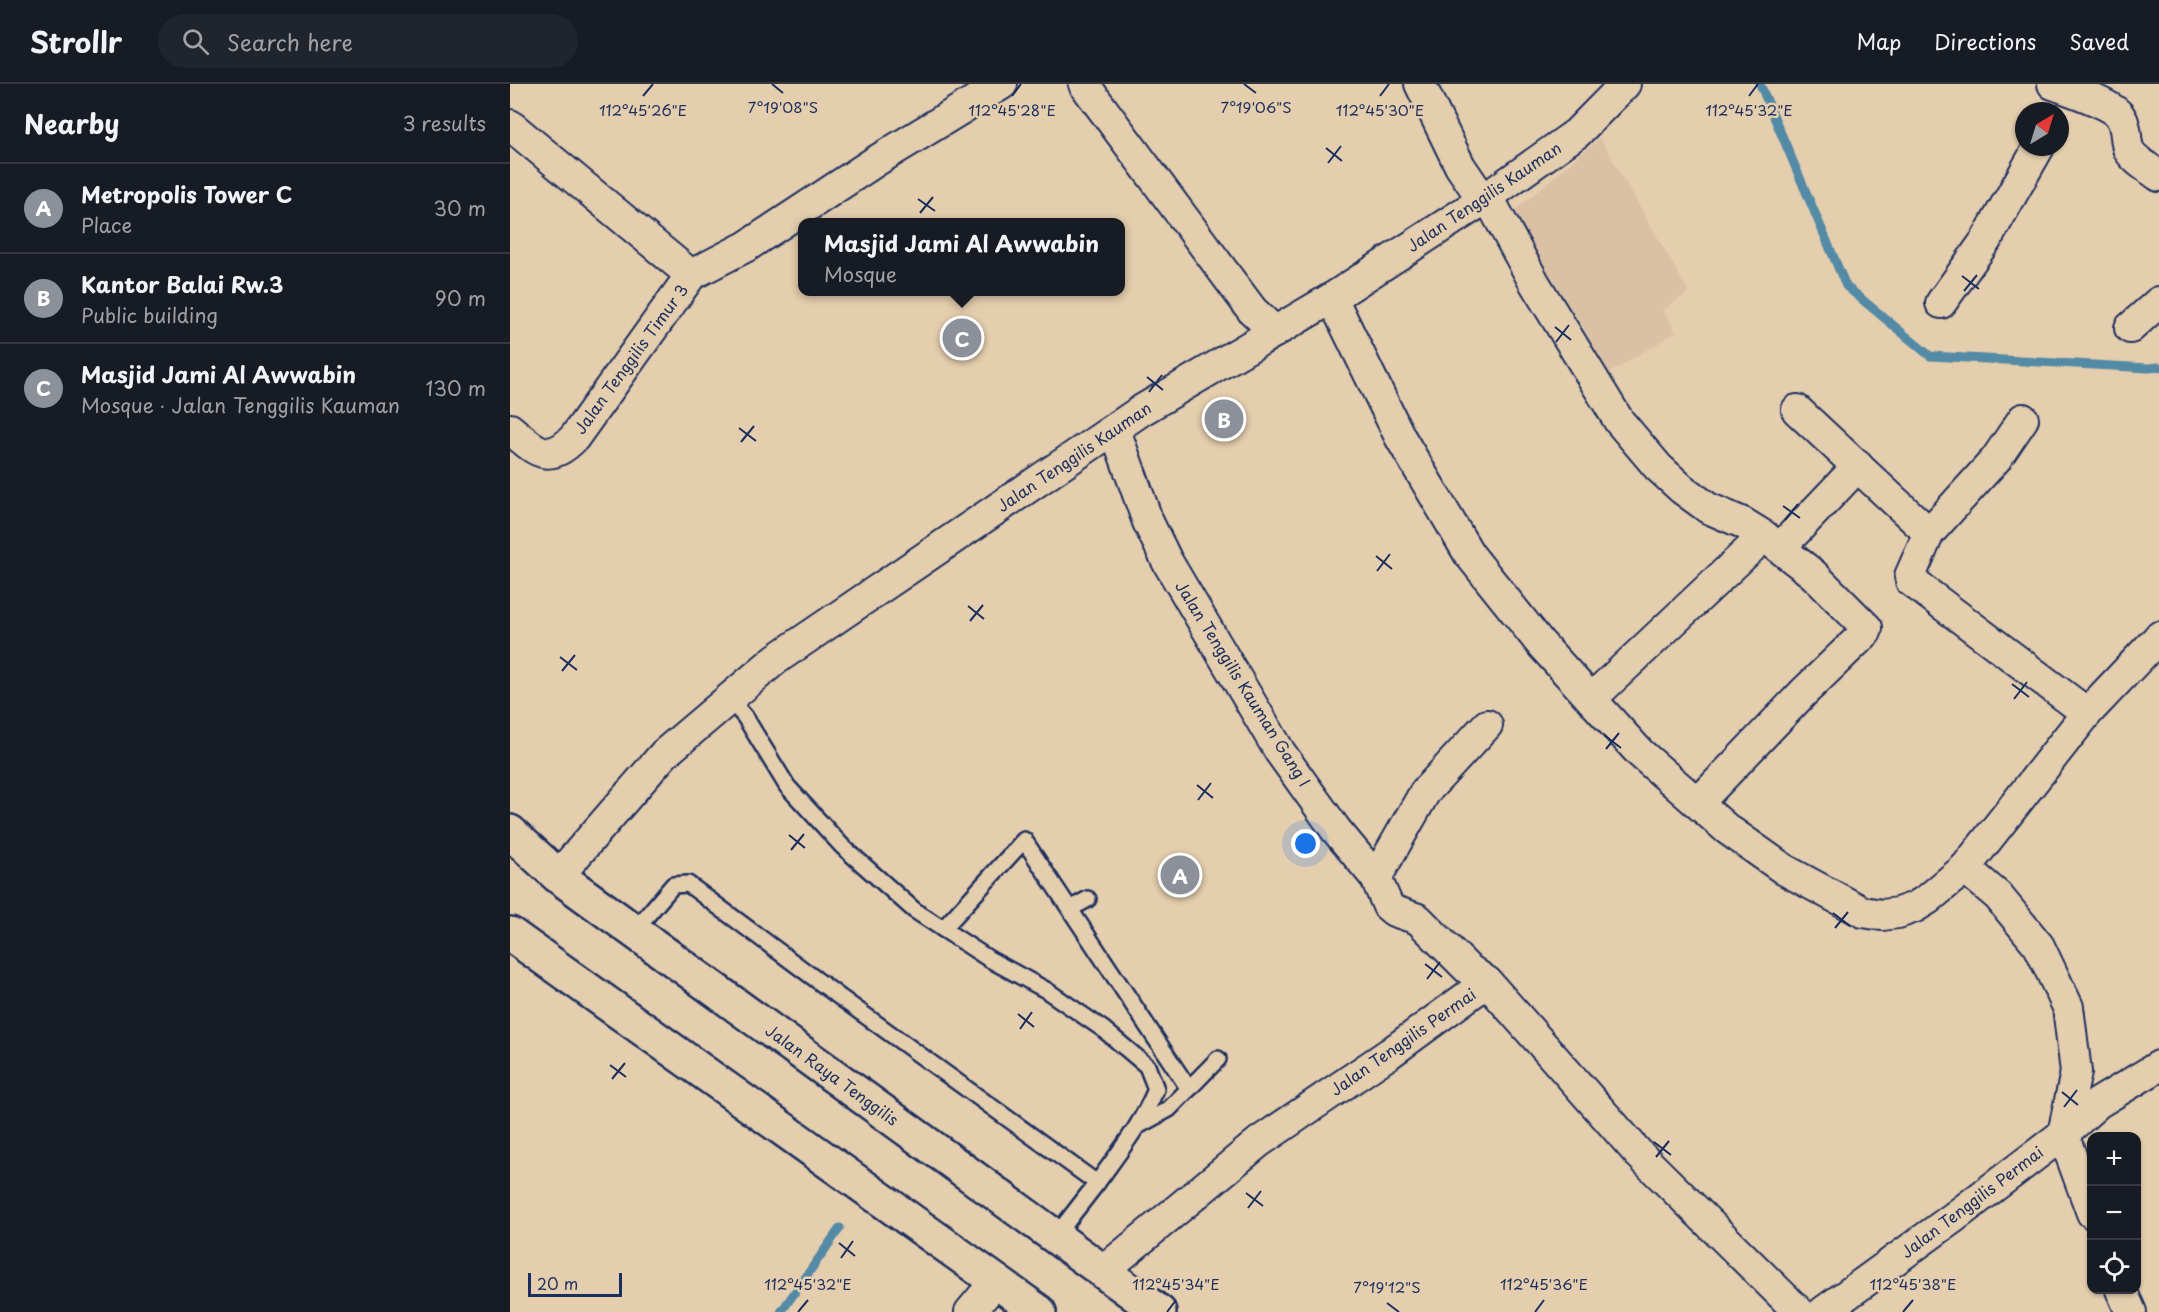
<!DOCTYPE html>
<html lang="en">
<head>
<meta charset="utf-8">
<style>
  :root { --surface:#171b24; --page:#20242c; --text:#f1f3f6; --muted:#9ea1a6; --line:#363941; --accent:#8c9099 }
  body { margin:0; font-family:"Playpen Sans",sans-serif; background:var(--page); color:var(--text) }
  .controls { position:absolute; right:18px; bottom:18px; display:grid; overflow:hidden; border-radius:12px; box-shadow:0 2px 4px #0004 }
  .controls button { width:54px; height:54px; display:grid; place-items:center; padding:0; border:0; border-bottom:2px solid var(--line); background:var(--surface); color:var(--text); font:30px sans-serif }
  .compass { position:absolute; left:1505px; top:18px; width:54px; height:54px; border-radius:50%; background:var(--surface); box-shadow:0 2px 4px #0004; rotate:38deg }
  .scale { position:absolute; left:18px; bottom:15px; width:94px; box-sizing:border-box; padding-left:6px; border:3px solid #1b2f5e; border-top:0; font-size:16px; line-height:21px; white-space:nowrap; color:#1b2f5e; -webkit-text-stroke:4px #e5ceae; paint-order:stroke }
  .you { position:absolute; left:796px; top:760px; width:21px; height:21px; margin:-15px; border:4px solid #fff; border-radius:50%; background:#1a73e8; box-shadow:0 0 0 9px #1a73e833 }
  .badge { display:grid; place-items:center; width:39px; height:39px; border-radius:50%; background:var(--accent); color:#fff; font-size:20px; font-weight:700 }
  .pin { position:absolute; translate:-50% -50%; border:3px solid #fff; box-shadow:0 2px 6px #0006 }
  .popup { position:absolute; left:288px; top:134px; width:327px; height:78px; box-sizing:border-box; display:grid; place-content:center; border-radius:12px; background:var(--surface); filter:drop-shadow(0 2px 4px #0005); font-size:20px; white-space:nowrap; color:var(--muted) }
  .popup b { font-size:22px; color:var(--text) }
  .popup::after { content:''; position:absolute; left:50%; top:100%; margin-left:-12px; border:12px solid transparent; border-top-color:var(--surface) }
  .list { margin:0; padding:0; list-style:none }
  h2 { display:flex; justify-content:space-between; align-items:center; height:78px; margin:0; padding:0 24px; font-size:26px }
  h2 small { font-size:20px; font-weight:400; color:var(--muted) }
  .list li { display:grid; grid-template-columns:39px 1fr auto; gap:18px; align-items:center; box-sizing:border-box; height:90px; padding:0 24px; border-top:2px solid var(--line) }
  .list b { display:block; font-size:22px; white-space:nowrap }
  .list p { margin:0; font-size:20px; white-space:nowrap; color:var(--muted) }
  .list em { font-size:20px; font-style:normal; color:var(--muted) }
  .icon { flex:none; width:33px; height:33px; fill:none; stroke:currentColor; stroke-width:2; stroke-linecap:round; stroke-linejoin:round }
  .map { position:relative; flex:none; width:1649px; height:1228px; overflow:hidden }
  header { display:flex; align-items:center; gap:36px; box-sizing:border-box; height:84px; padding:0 30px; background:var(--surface); border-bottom:2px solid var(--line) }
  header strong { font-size:28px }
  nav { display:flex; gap:33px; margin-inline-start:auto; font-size:21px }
  .search { width:420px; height:54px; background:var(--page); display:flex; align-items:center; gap:15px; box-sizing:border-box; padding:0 21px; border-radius:33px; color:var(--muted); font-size:22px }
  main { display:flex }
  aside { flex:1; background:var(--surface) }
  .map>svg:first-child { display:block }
  .built { fill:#dac0a5 }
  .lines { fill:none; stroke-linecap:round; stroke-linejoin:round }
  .stream { stroke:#538aa5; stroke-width:9 }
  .lane-casing { stroke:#1b2f5e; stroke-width:20 }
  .street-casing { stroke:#1b2f5e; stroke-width:34 }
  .secondary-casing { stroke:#1b2f5e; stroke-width:38 }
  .lane { stroke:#e5ceae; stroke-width:15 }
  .street { stroke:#e5ceae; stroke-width:30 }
  .secondary { stroke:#e5ceae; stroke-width:33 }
  .ticks { fill:none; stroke:#1b2f5e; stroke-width:2 }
  .labels { text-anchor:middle; stroke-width:5; stroke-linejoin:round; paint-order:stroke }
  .street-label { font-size:16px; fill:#1b2f5e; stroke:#e5ceae }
  .ticks-label { font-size:15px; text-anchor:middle; fill:#1b2f5e; stroke:#e5ceae; stroke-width:5; stroke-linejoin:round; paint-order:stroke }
</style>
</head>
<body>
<header>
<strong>Strollr</strong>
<div class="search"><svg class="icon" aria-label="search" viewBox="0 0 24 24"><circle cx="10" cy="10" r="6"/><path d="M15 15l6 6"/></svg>Search here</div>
<nav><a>Map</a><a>Directions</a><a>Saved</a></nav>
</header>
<main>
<aside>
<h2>Nearby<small>3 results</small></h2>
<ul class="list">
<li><span class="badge">A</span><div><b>Metropolis Tower C</b><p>Place</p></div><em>30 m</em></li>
<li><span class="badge">B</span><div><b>Kantor Balai Rw.3</b><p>Public building</p></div><em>90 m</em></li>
<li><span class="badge">C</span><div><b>Masjid Jami Al Awwabin</b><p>Mosque · Jalan Tenggilis Kauman</p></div><em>130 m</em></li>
</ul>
</aside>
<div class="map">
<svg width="1649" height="1228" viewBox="0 0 1649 1228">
  <rect width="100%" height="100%" fill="#e5ceae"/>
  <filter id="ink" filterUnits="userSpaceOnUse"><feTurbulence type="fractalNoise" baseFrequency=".0167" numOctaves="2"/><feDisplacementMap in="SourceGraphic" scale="12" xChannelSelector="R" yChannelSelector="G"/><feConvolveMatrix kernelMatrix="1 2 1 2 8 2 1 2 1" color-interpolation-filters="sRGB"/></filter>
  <g filter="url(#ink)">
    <path class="built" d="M1090 54 1179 208 1153 226 1166 248 1091 294 997 133Z"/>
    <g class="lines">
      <g class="stream">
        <path d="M1250 0 1336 202 1420 272 1639 284 1649 283"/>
        <path d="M271 1228 330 1144"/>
      </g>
      <defs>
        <g id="lane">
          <path d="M219 615 235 633 277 702 332 762 404 826 479 875 536 906 593 945 637 982 646 1005C632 1040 609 1068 587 1099"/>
          <path d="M560 825 578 815"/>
          <path d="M433 845 514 756 679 1005"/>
          <path d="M124 847 163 801 178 800 331 914 587 1099 545 1153"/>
          <path d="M628 1042 659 1025 708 975"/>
        </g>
        <g id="street">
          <path d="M574 0 742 226 765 248"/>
          <path d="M910 0 950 82 973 116"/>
          <path d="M1543 0C1559 6 1602 20 1610 32 1617 42 1615 54 1618 64 1622 75 1640 85 1649 92"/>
          <path d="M0 41 181 191"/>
          <path d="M978 113 1024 198 1109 337 1148 383 1172 405 1198 424 1233 439 1254 452 1303 490 1357 544 1356 548 1293 609 1188 719"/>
          <path d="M822 214 890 353 959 470 1031 560 1130 669 1217 745 1275 786 1353 828 1372 831 1388 829 1405 823 1418 815 1455 784 1488 812 1529 862 1558 923 1566 988 1553 1050"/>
          <path d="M1431 219 1476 156 1529 63"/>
          <path d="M1620 244 1649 218"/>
          <path d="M1287 326 1419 449 1400 492 1401 497 1577 629"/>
          <path d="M0 345C24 365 37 382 64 354L181 191 237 162 366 77 492 0"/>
          <path d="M605 346 638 438 657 477 770 668 826 746 866 794 878 822 884 827 908 835 957 884 977 898 1129 1070 1289 1228"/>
          <path d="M1419 449 1486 375 1513 335"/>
          <path d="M1270 464 1348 382"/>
          <path d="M1081 615 1254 452"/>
          <path d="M1455 784 1577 629 1649 553"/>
          <path d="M48 792 154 670 266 575 632 326 822 214 973 116 1067 49 1115 0"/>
          <path d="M866 794 915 708 977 641"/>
          <path d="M1553 1050 1582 1129"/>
          <path d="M593 1187 749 1058 880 969 977 898"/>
          <path d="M1611 1206 1621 1228"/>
          <path d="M460 1228 486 1197"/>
          <path d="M1313 1228 1443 1134 1553 1050 1588 1019 1649 982"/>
        </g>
        <g id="secondary">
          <path d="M0 748 48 792 649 1228"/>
          <path d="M0 850 529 1228"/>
        </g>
      </defs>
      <use href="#lane" class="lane-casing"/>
      <use href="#street" class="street-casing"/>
      <use href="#secondary" class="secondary-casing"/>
      <use href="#lane" class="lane"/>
      <use href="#street" class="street"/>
      <use href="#secondary" class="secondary"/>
    </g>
  </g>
  <path class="ticks" d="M262 0 273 9M734 0 746 9M133 12 143 0M502 12 511 0M870 12 879 0M1239 12 1248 0M816 64 832 77M818 79 831 62M408 115 425 127M410 129 423 113M1452 192 1469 205M1454 207 1467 191M1045 243 1061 256M1046 258 1059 241M637 293 653 306M639 308 652 291M229 344 246 357M231 358 244 342M1273 422 1290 434M1275 436 1288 420M866 472 882 485M867 487 880 470M458 522 474 535M460 537 473 521M50 573 67 586M52 587 65 571M1502 600 1519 613M1504 615 1517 598M1094 651 1111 664M1096 665 1109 649M687 701 703 714M688 716 701 699M279 751 295 764M281 766 294 750M1323 829 1340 842M1325 844 1338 828M915 880 932 893M917 895 930 878M508 930 524 943M510 945 522 928M100 981 116 993M102 995 115 979M1552 1008 1568 1021M1554 1023 1567 1006M1144 1058 1161 1071M1146 1073 1159 1057M736 1109 753 1122M738 1124 751 1107M329 1159 345 1172M331 1174 343 1157M877 1219 889 1228M288 1228 298 1216M657 1228 666 1216M1025 1228 1034 1216M1393 1228 1403 1216"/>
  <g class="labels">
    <g class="street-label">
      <text transform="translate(974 113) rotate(-34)" y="6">Jalan Tenggilis Kauman</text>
      <text transform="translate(121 275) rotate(-54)" y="6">Jalan Tenggilis Timur 3</text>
      <text transform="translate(564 373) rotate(-34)" y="6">Jalan Tenggilis Kauman</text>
      <text transform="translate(733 600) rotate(58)" y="6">Jalan Tenggilis Kauman Gang I</text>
      <text transform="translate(893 958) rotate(-35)" y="6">Jalan Tenggilis Permai</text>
      <text transform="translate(322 991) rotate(36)" y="6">Jalan Raya Tenggilis</text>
      <text transform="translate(1462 1118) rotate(-37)" y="6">Jalan Tenggilis Permai</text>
    </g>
  </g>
  <g class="ticks-label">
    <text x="273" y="29">7°19'08"S</text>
    <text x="746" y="29">7°19'06"S</text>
    <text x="502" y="32">112°45'28"E</text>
    <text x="1239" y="32">112°45'32"E</text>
    <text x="133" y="32">112°45'26"E</text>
    <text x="870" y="32">112°45'30"E</text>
    <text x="298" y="1206">112°45'32"E</text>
    <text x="666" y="1206">112°45'34"E</text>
    <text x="1034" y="1206">112°45'36"E</text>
    <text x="1403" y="1206">112°45'38"E</text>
    <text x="877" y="1209">7°19'12"S</text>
  </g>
</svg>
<div class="controls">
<button>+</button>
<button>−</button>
<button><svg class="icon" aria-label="locate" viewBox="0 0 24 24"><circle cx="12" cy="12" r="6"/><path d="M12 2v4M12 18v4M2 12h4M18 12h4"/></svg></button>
</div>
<svg class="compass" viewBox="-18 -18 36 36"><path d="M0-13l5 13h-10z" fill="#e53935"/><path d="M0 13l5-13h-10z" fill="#9ea1a6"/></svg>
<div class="scale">20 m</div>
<div class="you"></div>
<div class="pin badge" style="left:670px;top:791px">A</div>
<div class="pin badge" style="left:714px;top:335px">B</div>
<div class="pin badge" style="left:452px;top:254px">C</div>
<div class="popup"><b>Masjid Jami Al Awwabin</b>Mosque</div>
</div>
</main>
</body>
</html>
